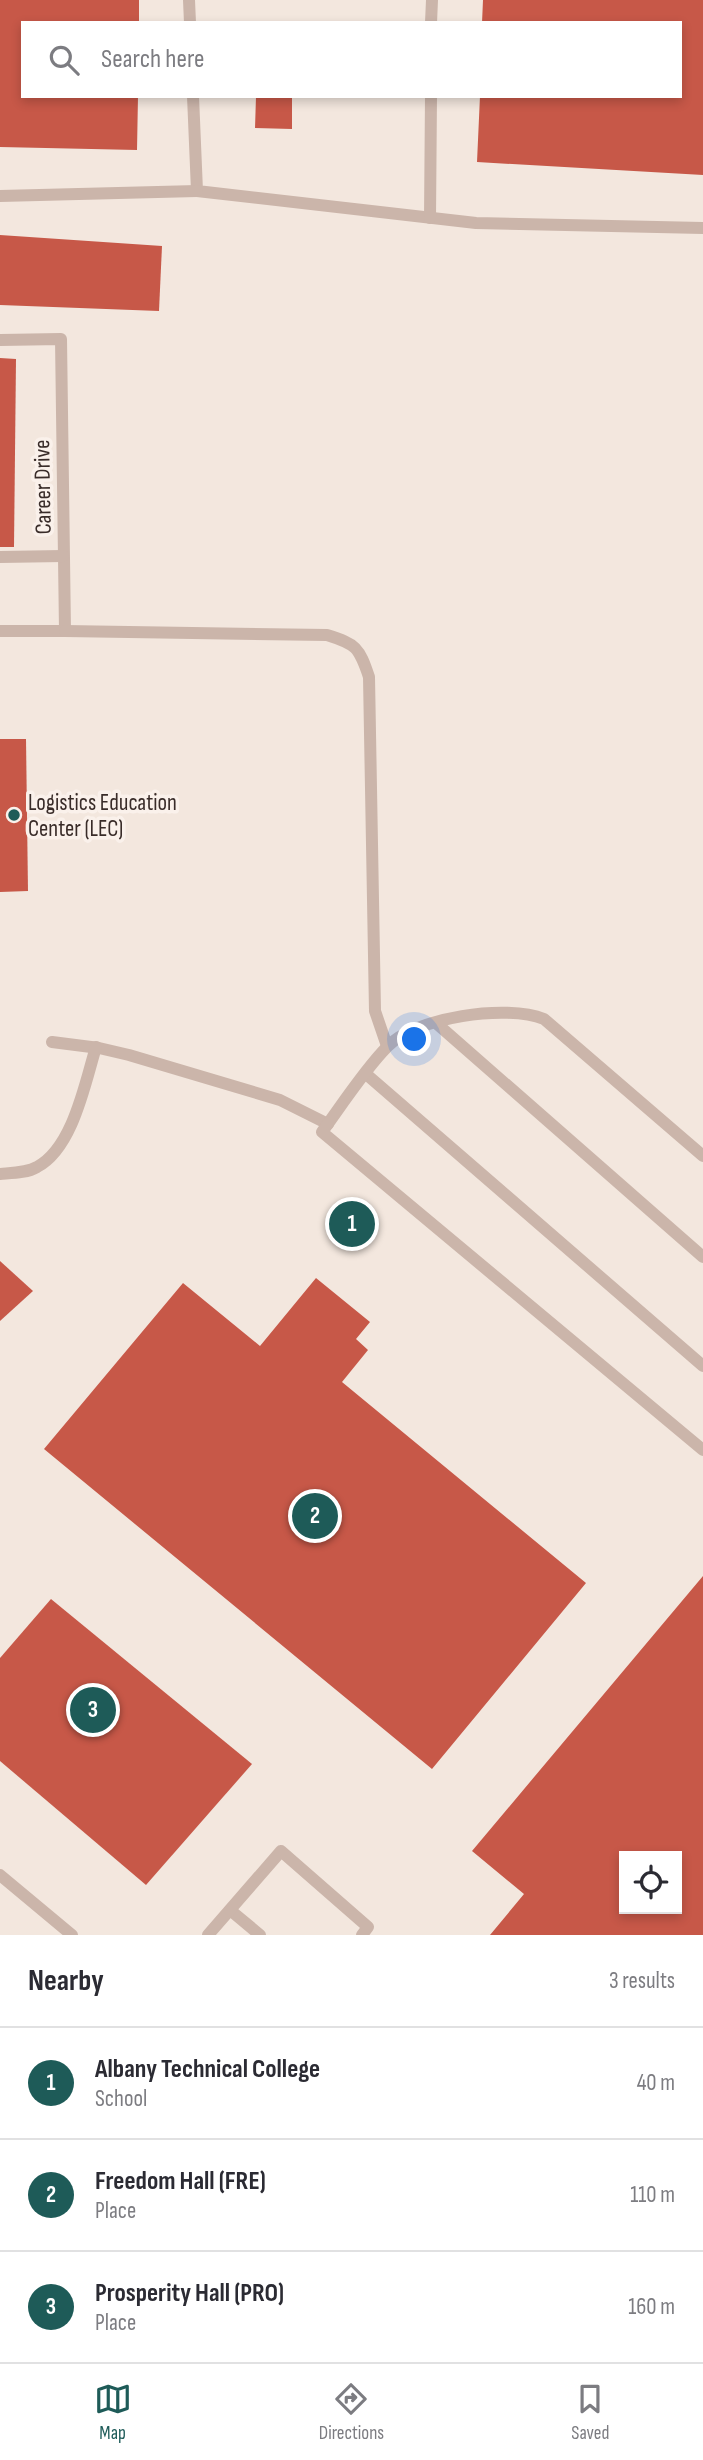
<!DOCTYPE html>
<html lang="en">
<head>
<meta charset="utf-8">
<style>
  :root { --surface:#fff; --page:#f7f7f7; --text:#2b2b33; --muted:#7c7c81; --line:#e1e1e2; --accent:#1e5b58 }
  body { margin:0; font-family:"Sofia Sans Condensed",sans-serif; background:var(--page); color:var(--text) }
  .controls { position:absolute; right:21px; bottom:21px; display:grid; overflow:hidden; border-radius:0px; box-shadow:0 4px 10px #0003 }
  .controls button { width:63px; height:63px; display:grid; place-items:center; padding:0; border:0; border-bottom:2px solid var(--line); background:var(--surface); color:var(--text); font:35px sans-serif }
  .you { position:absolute; left:415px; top:1040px; width:24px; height:24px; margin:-18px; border:5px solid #fff; border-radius:50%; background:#1a73e8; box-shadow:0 0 0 10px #1a73e833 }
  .badge { display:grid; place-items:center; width:46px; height:46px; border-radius:50%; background:var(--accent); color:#fff; font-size:23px; font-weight:700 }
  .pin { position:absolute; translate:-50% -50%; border:4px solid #fff; box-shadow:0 2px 7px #0006 }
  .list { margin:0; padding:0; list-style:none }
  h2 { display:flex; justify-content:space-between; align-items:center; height:91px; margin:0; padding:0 28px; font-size:30px }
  h2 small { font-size:23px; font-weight:400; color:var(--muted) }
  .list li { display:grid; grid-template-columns:46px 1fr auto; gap:21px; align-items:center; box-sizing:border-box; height:112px; padding:0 28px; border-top:2px solid var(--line) }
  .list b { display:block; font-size:26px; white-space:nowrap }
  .list p { margin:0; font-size:23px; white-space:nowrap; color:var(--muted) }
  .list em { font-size:23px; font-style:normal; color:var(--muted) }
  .icon { flex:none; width:38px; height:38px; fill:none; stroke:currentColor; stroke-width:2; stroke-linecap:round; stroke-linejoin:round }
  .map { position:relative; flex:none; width:703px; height:1935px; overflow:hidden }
  .search { position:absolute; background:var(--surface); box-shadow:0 4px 10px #0003; left:21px; right:21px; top:21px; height:77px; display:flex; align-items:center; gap:18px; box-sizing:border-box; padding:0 24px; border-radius:0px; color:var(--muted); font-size:26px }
  .sheet { height:427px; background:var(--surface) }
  nav { display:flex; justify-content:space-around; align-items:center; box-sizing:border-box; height:98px; border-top:2px solid var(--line); background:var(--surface); font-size:19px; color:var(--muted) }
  nav a { display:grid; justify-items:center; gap:4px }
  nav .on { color:var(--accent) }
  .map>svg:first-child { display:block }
  .building { fill:#c75848; fill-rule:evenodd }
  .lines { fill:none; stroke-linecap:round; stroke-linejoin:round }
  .service { stroke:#cbb5aa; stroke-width:12 }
  .poi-dot { fill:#1e5b58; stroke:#faf1eb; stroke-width:2.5 }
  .labels { text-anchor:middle; stroke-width:7; stroke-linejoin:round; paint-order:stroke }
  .street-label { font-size:23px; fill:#392c29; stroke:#faf1eb }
  .poi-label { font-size:23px; fill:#392c29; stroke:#faf1eb; text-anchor:start }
</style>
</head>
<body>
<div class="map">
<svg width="703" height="1935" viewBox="0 0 703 1935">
  <rect width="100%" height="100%" fill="#f3e7de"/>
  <g class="building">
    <path d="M0 0H139V23H23V96H138L137 150 0 147Z"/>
    <path d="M483 0H703V175L477 162 480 96H680V23H482Z"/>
    <path d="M256 96H292V129L255 128Z"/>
    <path d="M0 235 162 246 159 311 0 305Z"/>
    <path d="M0 358 16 359 14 547H0Z"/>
    <path d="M0 739H26L28 891 0 892Z"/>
    <path d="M0 1261 33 1291 0 1321Z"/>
    <path d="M316 1278 370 1322 356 1339 368 1350 342 1382 586 1583 432 1769 44 1449 183 1283 260 1346Z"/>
    <path d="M703 1576V1935H490L524 1894 472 1851ZM624 1856H677V1909H624Z"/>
    <path d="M51 1599 252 1764 146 1885 0 1761V1658Z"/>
  </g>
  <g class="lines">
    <g class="service">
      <path d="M189 0 190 23"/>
      <path d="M431 23 432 0"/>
      <path d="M193 96 197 191 476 223 703 228"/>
      <path d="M0 196 197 191"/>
      <path d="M430 218 431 96"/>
      <path d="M0 340 61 339 65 631H0"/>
      <path d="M0 557 63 556"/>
      <path d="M65 631 327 635C356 644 359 647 369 677L375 1011 387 1046"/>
      <path d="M436 1023 703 1257"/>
      <path d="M52 1042 99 1048 129 1055 280 1100 328 1124"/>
      <path d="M366 1074 703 1366"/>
      <path d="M703 1156 544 1019C507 1004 415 1017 387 1047 365 1069 341 1106 322 1132L703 1450"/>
      <path d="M0 1174C12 1173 27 1173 37 1167 73 1148 85 1083 96 1047"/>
      <path d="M0 1875 72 1935"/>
      <path d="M230 1910 260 1935"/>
      <path d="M208 1935 281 1851 368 1927 362 1935"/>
    </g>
  </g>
  <circle class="poi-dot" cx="14" cy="815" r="7"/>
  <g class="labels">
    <g class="street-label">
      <text transform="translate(42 487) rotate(-91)" y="8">Career Drive</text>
    </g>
    <g class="poi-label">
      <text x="28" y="810">Logistics Education<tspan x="28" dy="26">Center (LEC)</tspan></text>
    </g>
  </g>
</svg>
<div class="controls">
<button><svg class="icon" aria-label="locate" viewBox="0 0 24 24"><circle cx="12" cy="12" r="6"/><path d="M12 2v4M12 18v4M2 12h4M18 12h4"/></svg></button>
</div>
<div class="you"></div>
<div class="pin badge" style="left:352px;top:1224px">1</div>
<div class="pin badge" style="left:315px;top:1516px">2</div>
<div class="pin badge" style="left:93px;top:1710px">3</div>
<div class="search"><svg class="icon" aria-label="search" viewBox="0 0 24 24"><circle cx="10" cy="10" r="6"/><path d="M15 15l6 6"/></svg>Search here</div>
</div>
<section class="sheet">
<h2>Nearby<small>3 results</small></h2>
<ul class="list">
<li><span class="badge">1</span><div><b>Albany Technical College</b><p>School</p></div><em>40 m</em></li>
<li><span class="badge">2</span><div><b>Freedom Hall (FRE)</b><p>Place</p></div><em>110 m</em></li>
<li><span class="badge">3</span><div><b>Prosperity Hall (PRO)</b><p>Place</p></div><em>160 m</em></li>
</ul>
</section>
<nav>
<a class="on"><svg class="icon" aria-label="map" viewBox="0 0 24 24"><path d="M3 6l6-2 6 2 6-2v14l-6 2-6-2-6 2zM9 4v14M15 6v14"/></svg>Map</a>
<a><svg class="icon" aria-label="directions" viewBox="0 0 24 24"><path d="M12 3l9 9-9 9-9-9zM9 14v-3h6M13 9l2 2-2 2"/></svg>Directions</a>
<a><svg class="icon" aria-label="saved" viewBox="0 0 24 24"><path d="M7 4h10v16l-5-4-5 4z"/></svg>Saved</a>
</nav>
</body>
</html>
